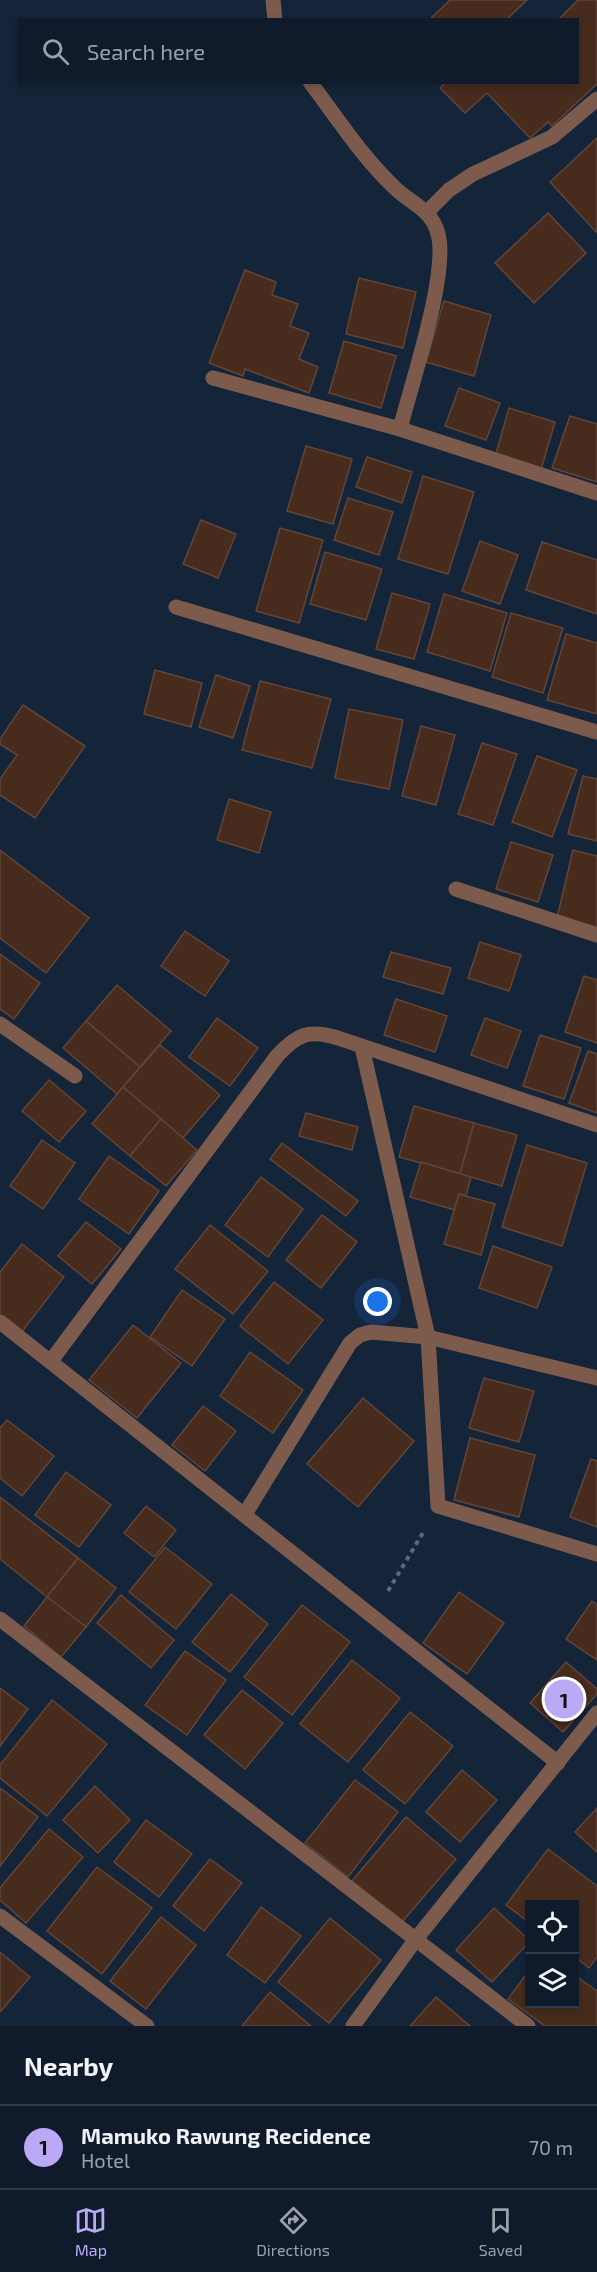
<!DOCTYPE html>
<html lang="en">
<head>
<meta charset="utf-8">
<style>
  :root { --surface:#0f1b2b; --page:#1d2837; --text:#f1f3f6; --muted:#9ba1a9; --line:#2f3947; --accent:#baaaf6 }
  body { margin:0; font-family:"Exo 2",sans-serif; background:var(--page); color:var(--text) }
  .controls { position:absolute; right:18px; bottom:18px; display:grid; overflow:hidden; border-radius:0px; box-shadow:0 3px 9px #0003 }
  .controls button { width:54px; height:54px; display:grid; place-items:center; padding:0; border:0; border-bottom:2px solid var(--line); background:var(--surface); color:var(--text); font:30px sans-serif }
  .you { position:absolute; left:378px; top:1302px; width:21px; height:21px; margin:-15px; border:4px solid #fff; border-radius:50%; background:#1a73e8; box-shadow:0 0 0 9px #1a73e833 }
  .badge { display:grid; place-items:center; width:39px; height:39px; border-radius:50%; background:var(--accent); color:#111; font-size:20px; font-weight:700 }
  .pin { position:absolute; translate:-50% -50%; border:3px solid #fff; box-shadow:0 2px 6px #0006 }
  .list { margin:0; padding:0; list-style:none }
  h2 { display:flex; justify-content:space-between; align-items:center; height:78px; margin:0; padding:0 24px; font-size:26px }
  h2 small { font-size:20px; font-weight:400; color:var(--muted) }
  .list li { display:grid; grid-template-columns:39px 1fr auto; gap:18px; align-items:center; box-sizing:border-box; height:84px; padding:0 24px; border-top:2px solid var(--line) }
  .list b { display:block; font-size:22px; white-space:nowrap }
  .list p { margin:0; font-size:20px; white-space:nowrap; color:var(--muted) }
  .list em { font-size:20px; font-style:normal; color:var(--muted) }
  .icon { flex:none; width:33px; height:33px; fill:none; stroke:currentColor; stroke-width:2; stroke-linecap:round; stroke-linejoin:round }
  .map { position:relative; flex:none; width:597px; height:2026px; overflow:hidden }
  .search { position:absolute; background:var(--surface); box-shadow:0 3px 9px #0003; left:18px; right:18px; top:18px; height:66px; display:flex; align-items:center; gap:15px; box-sizing:border-box; padding:0 21px; border-radius:0px; color:var(--muted); font-size:22px }
  .sheet { height:162px; background:var(--surface) }
  nav { display:flex; justify-content:space-around; align-items:center; box-sizing:border-box; height:84px; border-top:2px solid var(--line); background:var(--surface); font-size:16px; color:var(--muted) }
  nav a { display:grid; justify-items:center; gap:3px }
  nav .on { color:var(--accent) }
  .map>svg:first-child { display:block }
  .building { fill:#472c1e; stroke:#624537; stroke-width:1.5 }
  .lines { fill:none; stroke-linecap:round; stroke-linejoin:round }
  .path { stroke:#5b697c; stroke-width:4; stroke-dasharray:4.5 4.5; stroke-linecap:butt }
  .service { stroke:#7c5b4d; stroke-width:15 }
  .minor { stroke:#7c5b4d; stroke-width:15 }
</style>
</head>
<body>
<div class="map">
<svg width="597" height="2026" viewBox="0 0 597 2026">
  <rect width="100%" height="100%" fill="#142439"/>
  <g class="building">
    <path d="M450 0H527L506 20H429Z"/>
    <path d="M578 0H597V84L552 126 548 122 530 138 487 93 465 113 440 88 446 82H578V20H558Z"/>
    <path d="M597 138V233L550 182Z"/>
    <path d="M548 213 586 253 534 303 495 263Z"/>
    <path d="M245 270 276 282 272 295 298 304 290 326 309 333 299 359 318 367 309 393 245 369 243 376 209 363Z"/>
    <path d="M359 278 416 292 403 348 346 334Z"/>
    <path d="M444 301 491 315 474 376 426 362Z"/>
    <path d="M344 341 396 356 381 408 329 393Z"/>
    <path d="M459 388 500 403 486 440 445 426Z"/>
    <path d="M509 408 555 422 541 470 495 457Z"/>
    <path d="M570 416 597 424V482L552 468Z"/>
    <path d="M306 446 352 459 333 524 287 511Z"/>
    <path d="M367 457 412 472 402 503 356 487Z"/>
    <path d="M423 476 474 492 448 574 398 559Z"/>
    <path d="M348 498 393 512 379 555 334 540Z"/>
    <path d="M201 520 236 534 218 578 183 564Z"/>
    <path d="M280 528 323 540 299 623 256 611Z"/>
    <path d="M480 541 518 555 500 604 462 591Z"/>
    <path d="M542 542 597 560V614L526 590Z"/>
    <path d="M325 552 382 569 366 620 310 604Z"/>
    <path d="M392 593 430 604 414 659 376 649Z"/>
    <path d="M444 594 507 613 490 671 427 652Z"/>
    <path d="M511 613 563 628 543 693 492 677Z"/>
    <path d="M566 634 597 643V714L547 700Z"/>
    <path d="M155 670 202 683 191 727 144 714Z"/>
    <path d="M216 675 250 686 233 738 199 727Z"/>
    <path d="M260 681 331 699 312 768 242 750Z"/>
    <path d="M23 705 85 746 35 818 0 795V779L17 755 0 744V739Z"/>
    <path d="M349 709 403 720 389 789 335 778Z"/>
    <path d="M421 726 455 735 436 805 402 796Z"/>
    <path d="M482 743 517 754 493 825 458 814Z"/>
    <path d="M537 756 577 770 552 837 512 822Z"/>
    <path d="M583 776 597 779V841L568 834Z"/>
    <path d="M229 799 271 812 259 853 217 840Z"/>
    <path d="M511 842 553 855 538 902 496 889Z"/>
    <path d="M0 850 89 918 46 973 0 938Z"/>
    <path d="M573 850 597 856V927L557 918Z"/>
    <path d="M185 931 229 961 205 996 161 966Z"/>
    <path d="M480 942 521 955 509 991 468 978Z"/>
    <path d="M391 952 451 968 443 994 383 977Z"/>
    <path d="M0 954 40 983 14 1019 0 1009Z"/>
    <path d="M584 976 597 980V1043L565 1032Z"/>
    <path d="M117 985 171 1031 140 1067 86 1021Z"/>
    <path d="M396 999 447 1016 435 1052 384 1035Z"/>
    <path d="M217 1018 258 1048 230 1086 189 1057Z"/>
    <path d="M485 1018 521 1031 507 1068 471 1055Z"/>
    <path d="M86 1021 140 1067 117 1094 63 1048Z"/>
    <path d="M540 1035 581 1048 564 1099 523 1086Z"/>
    <path d="M160 1045 220 1095 183 1138 123 1087Z"/>
    <path d="M588 1051 597 1054V1113L569 1103Z"/>
    <path d="M49 1080 86 1111 59 1142 22 1111Z"/>
    <path d="M123 1087 161 1119 130 1156 92 1124Z"/>
    <path d="M414 1106 474 1123 460 1174 399 1157Z"/>
    <path d="M306 1113 358 1127 352 1150 299 1136Z"/>
    <path d="M161 1119 197 1150 166 1186 130 1156Z"/>
    <path d="M474 1123 517 1135 502 1186 460 1174Z"/>
    <path d="M42 1140 75 1163 43 1209 10 1186Z"/>
    <path d="M282 1143 358 1201 346 1216 270 1159Z"/>
    <path d="M527 1145 587 1163 562 1246 502 1227Z"/>
    <path d="M109 1156 159 1191 129 1234 79 1199Z"/>
    <path d="M421 1162 471 1177 466 1196 459 1194 455 1210 410 1197Z"/>
    <path d="M261 1177 303 1209 268 1257 225 1225Z"/>
    <path d="M459 1194 495 1204 481 1255 444 1244Z"/>
    <path d="M322 1215 357 1242 321 1288 286 1260Z"/>
    <path d="M86 1222 121 1249 92 1284 58 1256Z"/>
    <path d="M210 1225 268 1271 233 1314 175 1269Z"/>
    <path d="M22 1244 64 1277 21 1333 0 1316V1272Z"/>
    <path d="M493 1246 552 1267 537 1308 479 1288Z"/>
    <path d="M274 1282 323 1320 288 1364 240 1326Z"/>
    <path d="M182 1290 225 1319 192 1366 150 1337Z"/>
    <path d="M133 1325 181 1363 137 1418 89 1380Z"/>
    <path d="M250 1352 303 1390 273 1433 220 1396Z"/>
    <path d="M484 1378 534 1391 519 1442 469 1428Z"/>
    <path d="M363 1398 414 1441 358 1507 307 1464Z"/>
    <path d="M203 1406 236 1431 205 1471 172 1445Z"/>
    <path d="M7 1420 54 1456 22 1496 0 1478V1428Z"/>
    <path d="M470 1438 535 1455 519 1517 454 1500Z"/>
    <path d="M591 1459 597 1461V1527L570 1517Z"/>
    <path d="M66 1472 111 1505 79 1547 35 1515Z"/>
    <path d="M0 1497 78 1558 47 1597 0 1559Z"/>
    <path d="M146 1506 176 1530 154 1557 124 1533Z"/>
    <path d="M165 1547 212 1584 176 1629 129 1592Z"/>
    <path d="M78 1558 116 1588 86 1627 47 1597Z"/>
    <path d="M459 1592 504 1623 467 1674 423 1643Z"/>
    <path d="M231 1594 268 1624 230 1672 192 1642Z"/>
    <path d="M121 1595 174 1640 151 1668 97 1623Z"/>
    <path d="M47 1597 86 1627 61 1657 24 1626Z"/>
    <path d="M592 1601 597 1605V1660L566 1639Z"/>
    <path d="M302 1605 350 1642 292 1715 244 1677Z"/>
    <path d="M185 1651 226 1680 187 1735 145 1705Z"/>
    <path d="M352 1660 400 1698 348 1762 300 1724Z"/>
    <path d="M566 1662 597 1689V1694L563 1732 530 1703Z"/>
    <path d="M0 1688 28 1709 0 1746Z"/>
    <path d="M242 1690 283 1723 245 1769 204 1735Z"/>
    <path d="M52 1700 107 1744 47 1816 0 1778V1765Z"/>
    <path d="M410 1712 453 1746 405 1804 363 1770Z"/>
    <path d="M462 1770 497 1800 460 1842 426 1812Z"/>
    <path d="M355 1780 398 1812 348 1877 305 1843Z"/>
    <path d="M95 1786 130 1820 98 1853 63 1820Z"/>
    <path d="M0 1788 38 1817 0 1866Z"/>
    <path d="M597 1808V1852L575 1832Z"/>
    <path d="M406 1817 456 1859 402 1922 352 1881Z"/>
    <path d="M146 1820 192 1854 159 1897 114 1862Z"/>
    <path d="M49 1829 83 1857 26 1923 0 1900V1888Z"/>
    <path d="M548 1849 597 1886V1957L589 1968 574 1956V1904H530V1923L506 1905Z"/>
    <path d="M210 1859 242 1883 204 1931 173 1906Z"/>
    <path d="M97 1867 152 1908 102 1974 47 1931Z"/>
    <path d="M261 1907 301 1936 265 1983 227 1955Z"/>
    <path d="M494 1908 530 1941 492 1982 456 1950Z"/>
    <path d="M161 1917 196 1945 146 2009 110 1981Z"/>
    <path d="M330 1918 381 1960 329 2023 278 1982Z"/>
    <path d="M0 1952 30 1977 0 2012Z"/>
    <path d="M530 1969V2004H574V1975L597 1991V2026H545L508 1999Z"/>
    <path d="M270 1992 311 2026H242Z"/>
    <path d="M436 1997 470 2026H410Z"/>
  </g>
  <g class="lines">
    <path class="path" d="M388 1591 424 1531"/>
    <path class="service" d="M427 212 449 190 473 174 552 137 597 99"/>
    <g class="minor">
      <path d="M273 0 275 20"/>
      <path d="M310 82C338 119 362 157 396 189 412 204 432 210 438 234 449 273 411 385 400 429"/>
      <path d="M213 378 400 429 597 493"/>
      <path d="M176 607 597 732"/>
      <path d="M456 889 597 935"/>
      <path d="M0 1024 75 1076"/>
      <path d="M362 1047 428 1337 438 1506 597 1554"/>
      <path d="M0 1322 558 1763"/>
      <path d="M51 1361 277 1056C297 1034 309 1029 338 1038L597 1125"/>
      <path d="M245 1514 350 1343 360 1335 371 1332 428 1337 597 1378"/>
      <path d="M0 1619 528 2026"/>
      <path d="M0 1916 147 2026"/>
      <path d="M353 2026 416 1939 597 1713"/>
    </g>
  </g>
</svg>
<div class="controls">
<button><svg class="icon" aria-label="locate" viewBox="0 0 24 24"><circle cx="12" cy="12" r="6"/><path d="M12 2v4M12 18v4M2 12h4M18 12h4"/></svg></button>
<button><svg class="icon" aria-label="layers" viewBox="0 0 24 24"><path d="M12 4l9 5-9 5-9-5zM3 14l9 5 9-5"/></svg></button>
</div>
<div class="you"></div>
<div class="pin badge" style="left:564px;top:1699px">1</div>
<div class="search"><svg class="icon" aria-label="search" viewBox="0 0 24 24"><circle cx="10" cy="10" r="6"/><path d="M15 15l6 6"/></svg>Search here</div>
</div>
<section class="sheet">
<h2>Nearby<small></small></h2>
<ul class="list">
<li><span class="badge">1</span><div><b>Mamuko Rawung Recidence</b><p>Hotel</p></div><em>70 m</em></li>
</ul>
</section>
<nav>
<a class="on"><svg class="icon" aria-label="map" viewBox="0 0 24 24"><path d="M3 6l6-2 6 2 6-2v14l-6 2-6-2-6 2zM9 4v14M15 6v14"/></svg>Map</a>
<a><svg class="icon" aria-label="directions" viewBox="0 0 24 24"><path d="M12 3l9 9-9 9-9-9zM9 14v-3h6M13 9l2 2-2 2"/></svg>Directions</a>
<a><svg class="icon" aria-label="saved" viewBox="0 0 24 24"><path d="M7 4h10v16l-5-4-5 4z"/></svg>Saved</a>
</nav>
</body>
</html>
